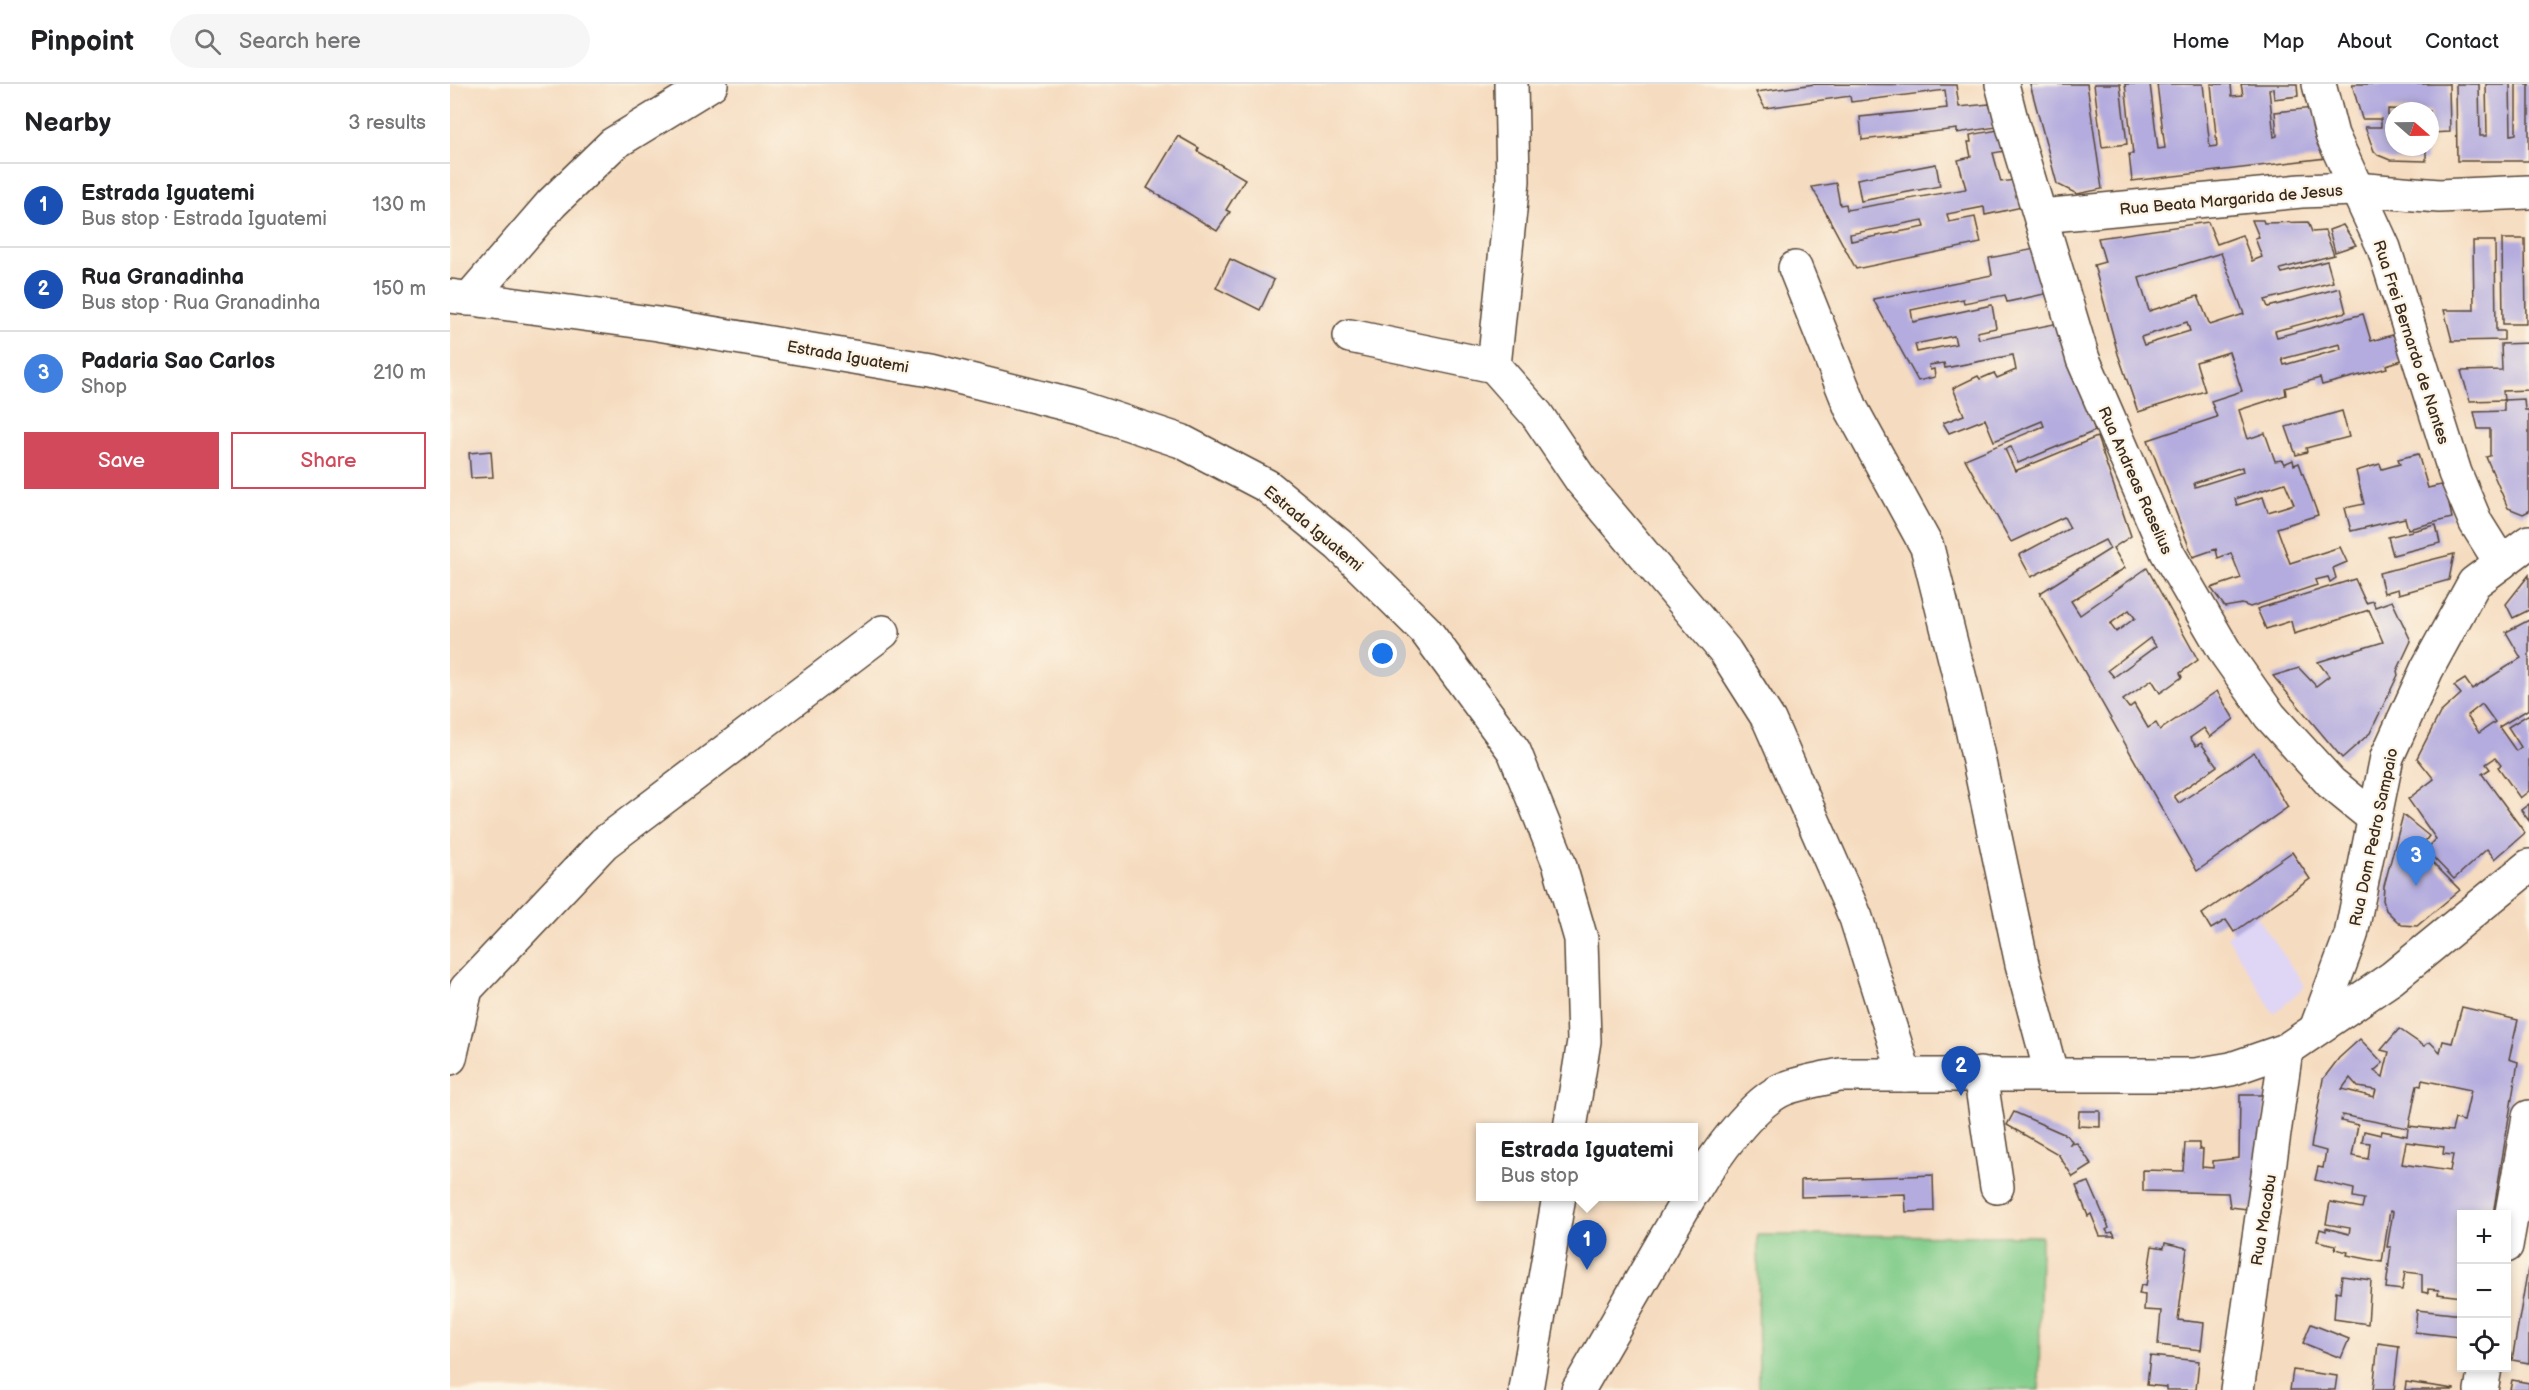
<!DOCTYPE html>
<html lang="en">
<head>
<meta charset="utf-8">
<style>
  :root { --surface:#fff; --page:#f6f6f6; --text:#202124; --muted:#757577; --line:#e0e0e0; --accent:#d1495b }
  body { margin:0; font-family:"Balsamiq Sans",sans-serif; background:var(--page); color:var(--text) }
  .controls { position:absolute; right:18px; bottom:18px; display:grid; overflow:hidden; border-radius:0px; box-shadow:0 3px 9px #0003 }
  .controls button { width:54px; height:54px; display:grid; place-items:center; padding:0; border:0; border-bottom:2px solid var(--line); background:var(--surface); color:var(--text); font:30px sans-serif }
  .compass { position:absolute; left:1935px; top:18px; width:54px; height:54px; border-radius:50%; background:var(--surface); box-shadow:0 3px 9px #0003; rotate:110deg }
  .you { position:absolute; left:933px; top:570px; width:21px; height:21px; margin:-15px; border:4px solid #fff; border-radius:50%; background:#1a73e8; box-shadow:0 0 0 9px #1a73e833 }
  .badge { display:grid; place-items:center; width:39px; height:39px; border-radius:50%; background:var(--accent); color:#fff; font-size:20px; font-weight:700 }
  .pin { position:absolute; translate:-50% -50px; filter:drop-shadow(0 2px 3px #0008) }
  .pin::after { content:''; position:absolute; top:32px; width:21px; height:18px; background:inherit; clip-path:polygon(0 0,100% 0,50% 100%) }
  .popup { position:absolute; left:1026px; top:1039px; width:222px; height:78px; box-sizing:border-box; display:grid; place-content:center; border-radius:0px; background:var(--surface); filter:drop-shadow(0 2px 4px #0005); font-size:20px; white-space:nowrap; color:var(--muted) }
  .popup b { font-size:22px; color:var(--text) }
  .popup::after { content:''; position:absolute; left:50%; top:100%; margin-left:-12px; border:12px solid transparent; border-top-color:var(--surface) }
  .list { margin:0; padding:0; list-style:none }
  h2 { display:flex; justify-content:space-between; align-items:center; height:78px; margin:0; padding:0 24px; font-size:26px }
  h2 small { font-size:20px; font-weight:400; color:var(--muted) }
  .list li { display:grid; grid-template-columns:39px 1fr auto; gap:18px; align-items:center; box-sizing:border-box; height:84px; padding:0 24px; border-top:2px solid var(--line) }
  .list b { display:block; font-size:22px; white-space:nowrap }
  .list p { margin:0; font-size:20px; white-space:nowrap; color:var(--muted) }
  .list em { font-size:20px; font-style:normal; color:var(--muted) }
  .actions { display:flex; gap:12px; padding:18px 24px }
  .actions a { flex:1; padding:14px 0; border:2px solid var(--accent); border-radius:0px; text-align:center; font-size:21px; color:var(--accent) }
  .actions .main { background:var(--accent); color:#fff }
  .icon { flex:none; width:33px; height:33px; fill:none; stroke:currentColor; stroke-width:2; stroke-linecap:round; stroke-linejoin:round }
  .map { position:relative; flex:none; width:2079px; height:1306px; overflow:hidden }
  header { display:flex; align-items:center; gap:36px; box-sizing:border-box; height:84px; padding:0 30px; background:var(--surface); border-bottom:2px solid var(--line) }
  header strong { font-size:28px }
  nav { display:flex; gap:33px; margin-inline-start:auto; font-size:21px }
  .search { width:420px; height:54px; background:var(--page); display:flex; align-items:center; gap:15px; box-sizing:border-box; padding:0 21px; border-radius:33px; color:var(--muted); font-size:22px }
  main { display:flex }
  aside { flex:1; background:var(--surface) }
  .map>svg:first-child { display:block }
  .built { fill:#dfd5f5 }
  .green { fill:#81cc8a; stroke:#5e7b54; stroke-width:1.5 }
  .building { fill:#b4acde; fill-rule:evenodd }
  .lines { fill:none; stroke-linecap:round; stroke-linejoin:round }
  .minor-casing { stroke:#574536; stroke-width:36 }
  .major-casing { stroke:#574536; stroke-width:36 }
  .minor { stroke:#fff; stroke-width:33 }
  .major { stroke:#fff; stroke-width:33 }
  .labels { text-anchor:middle; stroke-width:4.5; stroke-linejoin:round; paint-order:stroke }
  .street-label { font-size:16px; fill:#3b2a1e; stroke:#fcf5e5 }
</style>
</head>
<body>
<header>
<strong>Pinpoint</strong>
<div class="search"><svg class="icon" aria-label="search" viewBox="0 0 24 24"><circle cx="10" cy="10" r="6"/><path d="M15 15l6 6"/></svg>Search here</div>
<nav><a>Home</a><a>Map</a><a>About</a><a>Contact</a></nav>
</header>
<main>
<aside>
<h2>Nearby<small>3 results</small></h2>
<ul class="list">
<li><span class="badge" style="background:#1a4fb4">1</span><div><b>Estrada Iguatemi</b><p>Bus stop · Estrada Iguatemi</p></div><em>130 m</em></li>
<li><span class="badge" style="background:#1a4fb4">2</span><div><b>Rua Granadinha</b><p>Bus stop · Rua Granadinha</p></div><em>150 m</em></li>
<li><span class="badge" style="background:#3f7fe0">3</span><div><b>Padaria Sao Carlos</b><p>Shop</p></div><em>210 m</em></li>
</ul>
<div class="actions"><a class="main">Save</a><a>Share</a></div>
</aside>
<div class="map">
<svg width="2079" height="1306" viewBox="0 0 2079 1306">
  <rect width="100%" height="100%" fill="#fcf5e5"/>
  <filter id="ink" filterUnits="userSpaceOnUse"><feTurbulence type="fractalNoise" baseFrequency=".0167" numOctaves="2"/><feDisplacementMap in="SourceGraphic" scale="12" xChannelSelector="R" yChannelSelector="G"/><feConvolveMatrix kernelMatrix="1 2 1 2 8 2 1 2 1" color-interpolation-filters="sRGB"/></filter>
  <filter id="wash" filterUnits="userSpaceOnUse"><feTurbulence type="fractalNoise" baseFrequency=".008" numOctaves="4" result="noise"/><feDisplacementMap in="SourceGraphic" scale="24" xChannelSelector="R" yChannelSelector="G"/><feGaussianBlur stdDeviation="1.35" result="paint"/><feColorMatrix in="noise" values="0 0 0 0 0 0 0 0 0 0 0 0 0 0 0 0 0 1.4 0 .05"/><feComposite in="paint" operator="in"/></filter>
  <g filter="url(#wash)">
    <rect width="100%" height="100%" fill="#f5dbbf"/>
    <path class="built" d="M1806 831 1855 902 1824 930 1777 852Z"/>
    <path class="green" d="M1308 1151 1591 1152 1589 1306H1309Z"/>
    <g id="blocks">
      <g class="building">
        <path d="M1365 0 1506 1 1509 23 1539 20 1547 43 1507 49V45L1412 56 1410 33 1497 24 1495 6 1401 18 1400 12 1315 24 1306 8Z"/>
        <path d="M1580 0H1637L1652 105 1627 110 1607 100Z"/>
        <path d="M1644 0H1670L1677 60 1652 63Z"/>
        <path d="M1675 0H1700L1708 65 1715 64 1707 0H1753L1760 63 1767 62 1761 0H1781L1782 12 1793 11 1791 0H1847L1848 12 1824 15 1823 4 1819 5 1824 53 1827 52 1825 28 1864 24 1876 74 1682 97 1679 70H1683Z"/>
        <path d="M1902 0H1999L2000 48 1980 49V27L1938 25V35L1944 34 1945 64 1976 63V77L1940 76 1928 71 1924 67 1915 43H1931V35H1912Z"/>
        <path d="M2006 0H2029L2030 52H2037L2036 0H2060L2061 51 2066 50V0H2079V77H2007Z"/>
        <path d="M1548 46 1555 67 1543 69 1551 98 1564 96 1572 123 1535 131 1534 123 1497 130 1499 138 1525 133 1531 159 1406 185 1362 103 1386 99 1390 121 1396 120 1397 126 1516 105 1508 76 1521 73 1518 58H1521L1520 51ZM1473 136 1475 143 1401 157 1400 150Z"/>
        <path d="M728 52 749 64 747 67 795 95 776 126 780 128 767 147 697 104Z"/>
        <path d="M1486 80 1490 102 1411 117 1407 95Z"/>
        <path d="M1802 136H1813L1814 139 1858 138 1862 148 1875 147 1884 171 1830 185 1832 189 1877 177 1883 198 1815 216 1818 223 1890 204 1896 228 1825 247 1827 253 1913 230 1921 257 1950 249 1960 277 1953 280 1952 276 1936 281 1937 284 1872 301 1870 294 1835 304 1836 311 1789 326 1798 355 1815 349 1825 377 1832 376 1834 380 1843 376 1844 381 1849 379 1868 431 1827 444 1840 479 1890 463 1897 478 1883 484 1886 494 1880 498 1878 493 1865 496 1867 501 1800 523 1792 520 1775 523 1761 504 1791 494 1781 469 1768 474 1766 465 1743 473 1698 356 1767 333 1761 317 1792 307 1779 268 1746 278 1755 307 1688 328 1668 270 1644 181 1655 178 1648 154 1758 138 1767 160 1792 151 1802 177 1812 173 1805 154 1809 153ZM1771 169 1794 230 1760 241 1748 212 1699 227 1689 194ZM1737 238 1740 247 1694 261 1691 253ZM1890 260 1891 265 1834 281 1832 275ZM1792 383 1793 388 1745 403 1744 399ZM1835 399 1844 420 1818 428 1813 413 1787 421 1785 415Z"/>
        <path d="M1893 141 1906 161 1885 168 1879 146Z"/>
        <path d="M2052 155H2075L2076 240H2053Z"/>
        <path d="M2023 157H2045L2046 247H2054V256L2002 257 1994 226H2024Z"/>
        <path d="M1585 165 1599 209 1557 218 1555 211 1514 219 1513 215 1461 226 1463 238 1542 221 1546 244 1527 248 1529 255 1609 239 1645 347 1568 379 1561 363 1555 365 1565 387 1647 353 1681 452 1663 464 1675 484 1621 517 1630 531 1697 484 1748 576 1730 589 1732 593 1710 609 1702 596 1673 616 1679 624 1684 620 1698 644 1706 639 1710 646 1767 607 1784 635 1760 653 1754 644 1740 654 1746 662 1751 659 1767 682 1724 712 1729 719 1804 668 1838 723 1747 787 1590 509 1660 465 1655 456 1581 493 1569 471 1620 444 1614 433 1561 458 1515 375 1594 342 1592 337 1544 357 1535 335 1499 349 1493 339 1514 331 1503 304 1528 292 1530 295 1544 289 1547 294 1566 286 1563 271 1495 284 1494 279 1479 281 1480 286 1484 285 1485 293 1468 297 1423 215 1542 191 1539 174ZM1504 252 1506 260 1467 268 1465 260ZM1679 526 1685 534 1666 548 1660 540ZM1700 554 1706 562 1664 593 1658 586Z"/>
        <path d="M780 175 824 196 810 226 766 204Z"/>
        <path d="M2079 259V306L2053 307 2054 316 2020 317 2011 287 2052 286 2051 260Z"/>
        <path d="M2074 315 2075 326H2079V427L2073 430 2058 424 2036 373 2040 372V345H2028L2024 328 2054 327V316Z"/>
        <path d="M1892 327 1899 353 1856 364 1857 368 1846 371 1836 343Z"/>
        <path d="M41 367 43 393 21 394 19 369Z"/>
        <path d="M1968 370 1978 404 1995 400 2002 434 1958 445 1955 434 1901 447 1895 424 1914 420 1906 387 1930 380 1932 385 1950 380 1948 375Z"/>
        <path d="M1986 441 1990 459 1943 471 1938 453Z"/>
        <path d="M2004 470 1999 496 1949 510 1948 505 1934 509 1929 489Z"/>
        <path d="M2079 491V526L2063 534 2056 520Z"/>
        <path d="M1905 495 1916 519 1923 517 1925 523 1942 517 1961 557 1947 587 1948 591 1920 649 1892 674 1823 592 1849 584 1866 602 1879 592 1868 578 1933 558 1919 526 1844 550 1841 537 1816 545 1807 525Z"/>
        <path d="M2079 536V625L2049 643 2066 667 2071 663 2058 643 2079 630V707L2070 714 2048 683 2051 681 2045 674 2036 680 2040 685 2032 690 2075 749 2045 775 2037 765 2004 795 1976 766 1986 755 1958 715 1984 695 1967 674 1990 629 2011 610 2004 602 2015 595 2022 605 2071 574 2056 548ZM2032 620 2045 638 2029 649 2017 632Z"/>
        <path d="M2079 720V737L2071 726Z"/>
        <path d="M1953 731 1979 752 1969 765 2010 806 1967 842 1952 841 1947 837 1936 826 1933 816 1934 802Z"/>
        <path d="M1842 768 1860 795 1784 848 1776 836 1761 845 1752 830Z"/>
        <path d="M2012 923 2068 936 2059 975 2068 978 2043 1130H2012V1213L1988 1210 1989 1206 1978 1205V1209L1972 1208V1190L1955 1188 1952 1206 1936 1204 1941 1163H1937L1943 1128 1940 1127 1932 1178 1897 1171 1898 1168 1885 1165 1886 1161 1867 1157 1870 1145 1876 1147V1144L1899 1150 1900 1144 1876 1140 1880 1118 1912 1124 1914 1115 1903 1113 1904 1105 1865 1096 1868 1083 1873 1084 1876 1067 1861 1063 1873 995 1889 974 1910 955 1933 979 1924 987 1933 993 1939 968 1931 966 1949 945 1974 962 1980 958 1990 968 1993 957 2002 959ZM1900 994 1908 1003 1926 1006 1924 1013 1892 1005ZM1972 996 2021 1006 2014 1037 2005 1035 2002 1047 1959 1042 1967 1001 1971 1002ZM1892 1031 1958 1044 1957 1052 1932 1047 1931 1051 1914 1047 1912 1058 1920 1059 1918 1075 1902 1072 1908 1041 1891 1037ZM1956 1058 1994 1063 1993 1070 2003 1071 2000 1087 1952 1080Z"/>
        <path d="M1790 1011H1816L1807 1126 1780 1123 1778 1109 1693 1107V1086L1733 1087 1735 1059H1749V1065H1753L1752 1083 1763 1084V1077L1789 1074Z"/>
        <path d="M1629 1027H1650V1043L1628 1042Z"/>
        <path d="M1564 1028 1616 1051 1622 1057 1620 1060 1627 1059 1642 1081 1623 1093 1608 1070 1557 1041Z"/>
        <path d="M1483 1091 1484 1127 1456 1128 1455 1110 1351 1113V1096Z"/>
        <path d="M1639 1098 1659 1144 1656 1146 1658 1149 1663 1148 1665 1152H1650L1641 1130 1638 1132 1626 1102Z"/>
        <path d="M1715 1159 1737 1164 1728 1236 1754 1239 1751 1266 1708 1261 1711 1227 1694 1226 1695 1211 1689 1210 1691 1201 1696 1202 1702 1162 1714 1164Z"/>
        <path d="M2078 1184H2079V1279L2062 1276Z"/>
        <path d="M1892 1192 1921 1196 1918 1240 1884 1235 1886 1207 1890 1208Z"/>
        <path d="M1967 1226 2012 1231 2009 1253 1965 1248Z"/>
        <path d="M1861 1240 1899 1255 1891 1274 1853 1259Z"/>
        <path d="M1928 1259 1949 1262 1944 1306H1923Z"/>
        <path d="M1700 1272 1749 1277 1746 1306H1716V1303L1697 1301Z"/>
        <path d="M1843 1286 1887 1292 1885 1306H1840Z"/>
        <path d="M2062 1296 2079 1299V1306H2060Z"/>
        <path d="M1956 1298 2004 1305V1306H1955Z"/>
      </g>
    </g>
  </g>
  <g filter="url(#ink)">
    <use href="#blocks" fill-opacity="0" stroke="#574536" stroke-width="1.5"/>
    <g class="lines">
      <defs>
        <g id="minor">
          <path d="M1061 0 1063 97 1044 282 1087 331 1131 396 1275 567 1319 636 1406 834 1455 991"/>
          <path d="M1552 0 1562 39 1633 275 1717 468 1777 571 1820 632 1881 699 1924 734"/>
          <path d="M1869 0 1882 51 1934 164 2005 389 2026 439 2051 479"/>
          <path d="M1591 132 1851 107 1905 105 1989 112 2079 108"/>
          <path d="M1345 184 1401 324 1477 463 1520 635 1572 880 1601 989"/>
          <path d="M19 215 102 119 163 60 261 0"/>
          <path d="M900 252 1044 282"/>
          <path d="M1866 945 1901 851 1937 673 1977 585 2024 499 2079 458"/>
          <path d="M0 974 16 905 154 759 433 548"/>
          <path d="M1530 990 1547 1103"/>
          <path d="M1244 1107C1262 1076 1302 1017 1336 1004 1353 998 1372 995 1390 991H1745L1781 985 1836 966 1942 894 2079 782"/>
          <path d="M2056 1162 2079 1033"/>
          <path d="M1128 1306 1240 1112"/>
          <path d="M1787 1306 1836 966"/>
          <path d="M2031 1306 2035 1284"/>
        </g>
        <g id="major">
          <path d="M0 212 208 240 480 286 628 323 731 357 817 402 889 461 975 546 1064 667 1109 779 1131 855 1134 957 1120 1044"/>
          <path d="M1076 1306 1109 1112"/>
        </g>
      </defs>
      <use href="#minor" class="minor-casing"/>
      <use href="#major" class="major-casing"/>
      <use href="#minor" class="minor"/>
      <use href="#major" class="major"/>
    </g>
  </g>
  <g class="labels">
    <g class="street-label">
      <text transform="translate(1781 115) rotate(-5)" y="6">Rua Beata Margarida de Jesus</text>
      <text transform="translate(1962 258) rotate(72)" y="6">Rua Frei Bernardo de Nantes</text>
      <text transform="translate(398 272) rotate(10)" y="6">Estrada Iguatemi</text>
      <text transform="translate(1686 396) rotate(66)" y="6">Rua Andreas Raselius</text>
      <text transform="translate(864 444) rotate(40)" y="6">Estrada Iguatemi</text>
      <text transform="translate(1923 753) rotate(-78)" y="6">Rua Dom Pedro Sampaio</text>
      <text transform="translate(1813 1136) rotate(-81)" y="6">Rua Macabu</text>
    </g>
  </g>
</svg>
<div class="controls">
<button>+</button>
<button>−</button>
<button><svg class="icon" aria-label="locate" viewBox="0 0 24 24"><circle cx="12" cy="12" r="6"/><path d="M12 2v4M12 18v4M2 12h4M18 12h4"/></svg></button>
</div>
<svg class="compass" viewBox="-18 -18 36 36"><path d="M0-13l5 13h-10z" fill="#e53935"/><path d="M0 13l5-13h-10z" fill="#757577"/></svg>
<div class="you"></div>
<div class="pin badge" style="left:1137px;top:1186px;background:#1a4fb4">1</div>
<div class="popup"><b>Estrada Iguatemi</b>Bus stop</div>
<div class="pin badge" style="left:1511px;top:1012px;background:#1a4fb4">2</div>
<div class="pin badge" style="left:1966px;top:802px;background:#3f7fe0">3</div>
</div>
</main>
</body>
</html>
